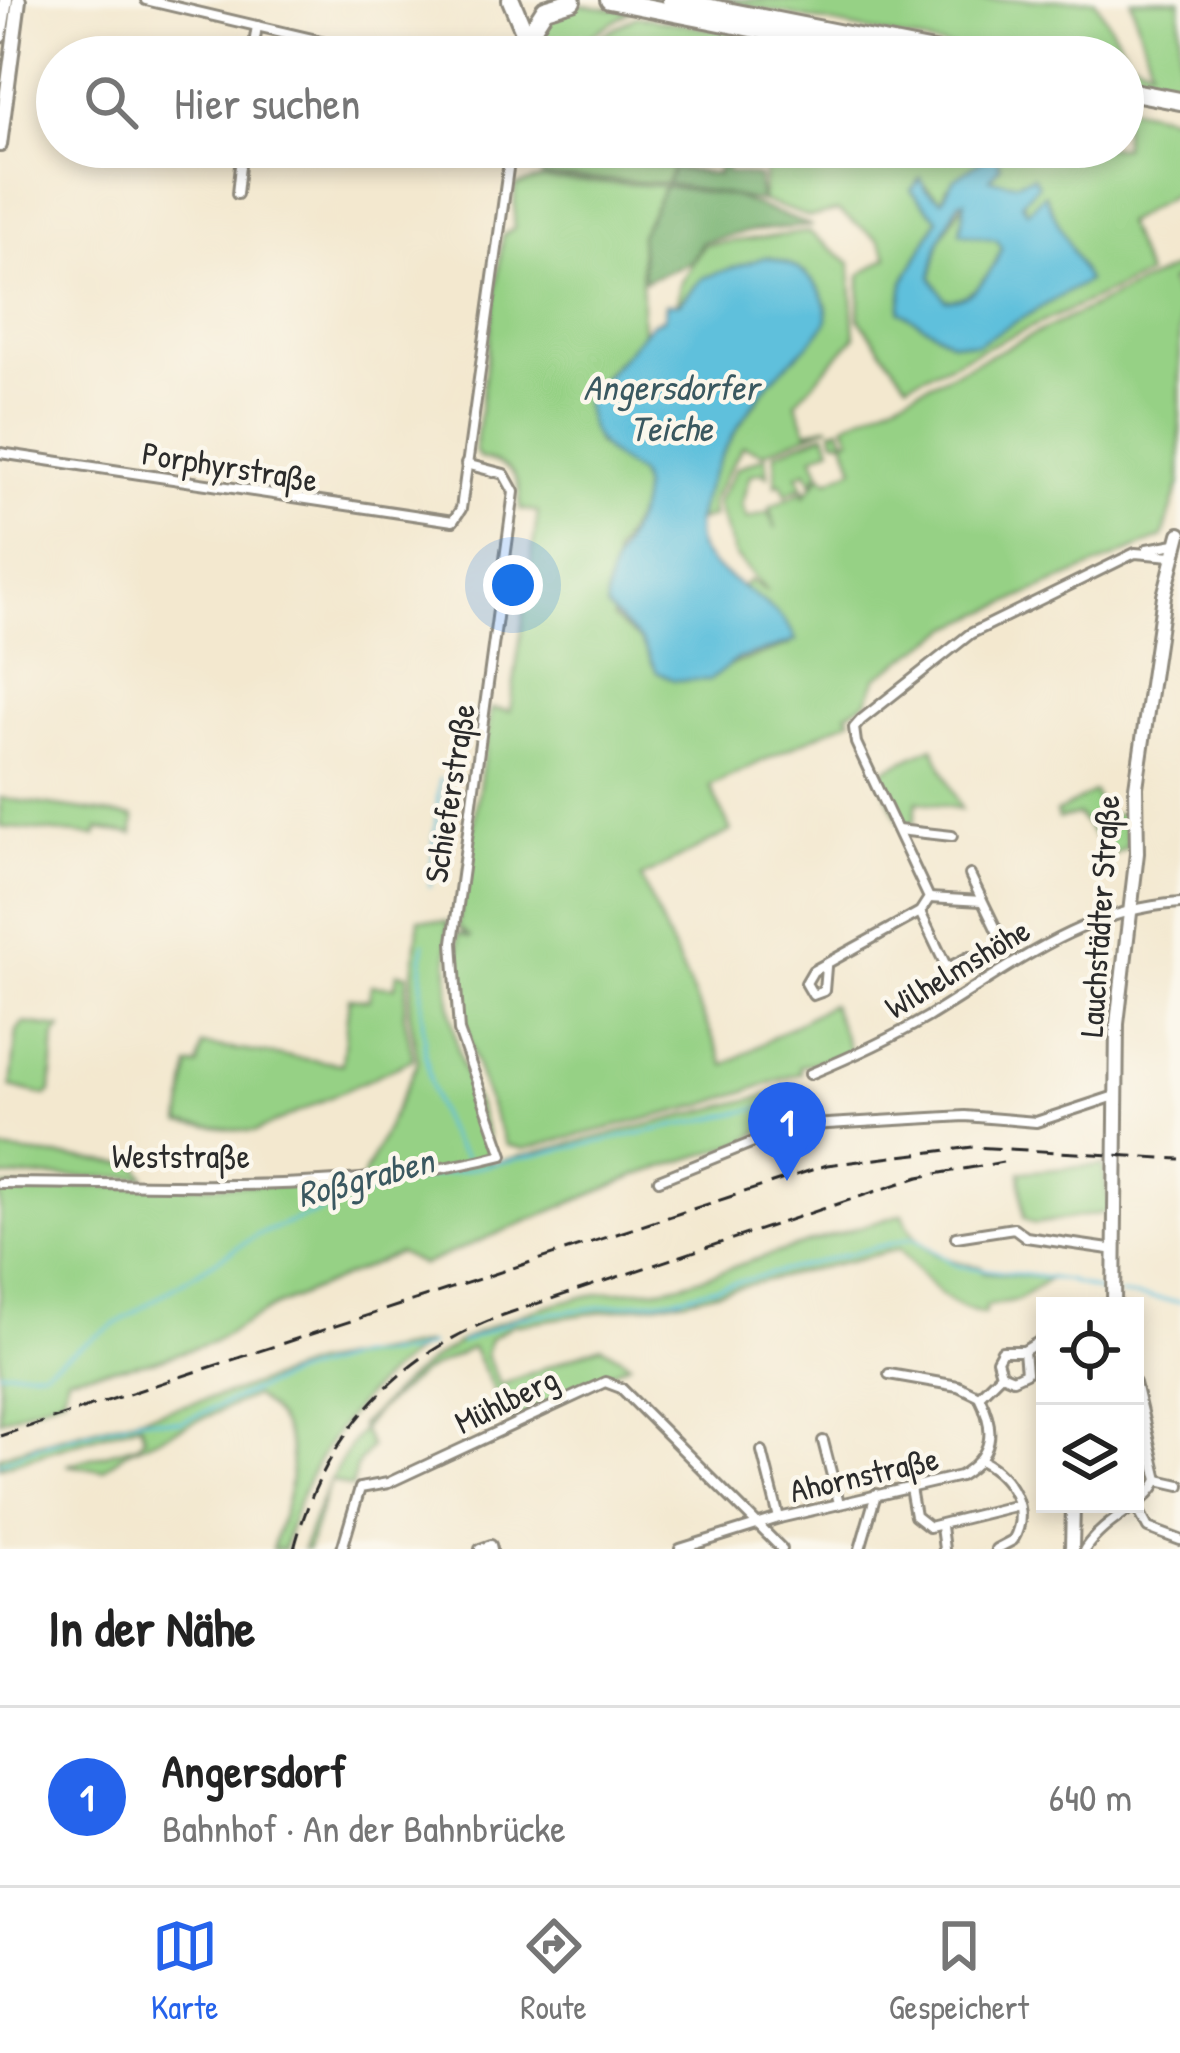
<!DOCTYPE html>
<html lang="de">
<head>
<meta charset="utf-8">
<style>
  :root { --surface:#fff; --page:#f2f2f2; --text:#222; --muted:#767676; --line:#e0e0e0; --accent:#2563eb }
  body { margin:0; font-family:"Patrick Hand",sans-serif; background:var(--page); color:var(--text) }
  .controls { position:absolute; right:36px; bottom:36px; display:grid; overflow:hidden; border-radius:0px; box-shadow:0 6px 18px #0003 }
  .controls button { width:108px; height:108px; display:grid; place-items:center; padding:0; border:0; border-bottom:3px solid var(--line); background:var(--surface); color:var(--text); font:60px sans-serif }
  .you { position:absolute; left:513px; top:585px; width:42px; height:42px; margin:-30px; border:9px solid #fff; border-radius:50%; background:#1a73e8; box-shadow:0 0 0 18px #1a73e833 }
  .badge { display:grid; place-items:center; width:78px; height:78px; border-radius:50%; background:var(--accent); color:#fff; font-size:39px; font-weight:700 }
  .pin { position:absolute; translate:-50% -99px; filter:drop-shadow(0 3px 6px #0008) }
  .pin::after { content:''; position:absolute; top:63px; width:42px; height:36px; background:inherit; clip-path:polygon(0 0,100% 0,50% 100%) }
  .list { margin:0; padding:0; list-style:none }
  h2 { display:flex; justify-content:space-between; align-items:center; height:156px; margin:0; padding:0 48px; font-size:51px }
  h2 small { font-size:39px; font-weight:400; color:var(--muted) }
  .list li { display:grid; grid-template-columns:78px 1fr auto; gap:36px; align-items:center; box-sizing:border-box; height:180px; padding:0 48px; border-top:3px solid var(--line) }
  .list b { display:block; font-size:45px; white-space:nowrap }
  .list p { margin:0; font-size:39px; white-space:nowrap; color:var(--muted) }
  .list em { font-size:39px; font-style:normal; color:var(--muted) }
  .icon { flex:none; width:66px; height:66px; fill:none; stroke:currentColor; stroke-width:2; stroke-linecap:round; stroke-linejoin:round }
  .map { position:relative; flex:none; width:1180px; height:1549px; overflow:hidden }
  .search { position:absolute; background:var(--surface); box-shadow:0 6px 18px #0003; left:36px; right:36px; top:36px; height:132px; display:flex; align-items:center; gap:30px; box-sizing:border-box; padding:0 42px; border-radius:66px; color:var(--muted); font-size:45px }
  .sheet { height:336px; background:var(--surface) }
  nav { display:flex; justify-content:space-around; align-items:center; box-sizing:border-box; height:168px; border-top:3px solid var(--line); background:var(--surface); font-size:33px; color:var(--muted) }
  nav a { display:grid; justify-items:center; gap:6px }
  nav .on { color:var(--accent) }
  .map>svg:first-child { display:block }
  .green { fill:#96d185; stroke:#607e58; stroke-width:3; fill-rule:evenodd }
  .forest { fill:#78b372; stroke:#526f4e; stroke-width:3 }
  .water { fill:#5ec0dc; stroke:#447684; stroke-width:3; fill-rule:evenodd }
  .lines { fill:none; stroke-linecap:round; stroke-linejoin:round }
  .stream { stroke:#5ec0dc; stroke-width:3 }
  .street-casing { stroke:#8f8a7d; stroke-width:14 }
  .secondary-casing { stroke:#8f8a7d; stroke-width:18 }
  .highway-casing { stroke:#8f8a7d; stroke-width:22 }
  .street { stroke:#fff; stroke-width:8 }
  .secondary { stroke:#fff; stroke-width:12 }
  .highway { stroke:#fff; stroke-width:16 }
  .rail { stroke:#2b2b2b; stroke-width:3; stroke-dasharray:18 9; stroke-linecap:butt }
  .labels { text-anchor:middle; stroke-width:9; stroke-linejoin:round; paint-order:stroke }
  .street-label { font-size:33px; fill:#2b2b2b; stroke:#fbf7ec }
  .water-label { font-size:36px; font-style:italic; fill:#3a5860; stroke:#fbf7ec }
</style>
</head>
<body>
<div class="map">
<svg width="1180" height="1549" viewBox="0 0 1180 1549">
  <rect width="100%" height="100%" fill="#fbf7ec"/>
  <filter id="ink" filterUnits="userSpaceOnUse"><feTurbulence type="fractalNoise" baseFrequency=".00833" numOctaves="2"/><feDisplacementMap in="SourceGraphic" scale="24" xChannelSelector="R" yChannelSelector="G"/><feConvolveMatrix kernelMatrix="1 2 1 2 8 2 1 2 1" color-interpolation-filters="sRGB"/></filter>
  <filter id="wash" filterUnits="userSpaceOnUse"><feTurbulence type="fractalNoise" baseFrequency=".004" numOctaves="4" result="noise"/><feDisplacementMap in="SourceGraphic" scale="48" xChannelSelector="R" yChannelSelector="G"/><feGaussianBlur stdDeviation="2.7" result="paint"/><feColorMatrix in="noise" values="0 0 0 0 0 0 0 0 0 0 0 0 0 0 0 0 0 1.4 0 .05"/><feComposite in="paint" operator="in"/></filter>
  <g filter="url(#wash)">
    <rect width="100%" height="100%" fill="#f3e8cf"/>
    <g class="green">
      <path d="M719 0H1095L1129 57 1151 67 1131 0H1180V95L1123 84V57H994Z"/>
      <path d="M574 4 631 11 587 38 531 50 536 23Z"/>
      <path d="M636 16 870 57H548L547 51 590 43Z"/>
      <path d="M1123 106 1180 118V191L1125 223 1147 275 907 383 859 319 860 275 888 257 879 240 838 211 809 217 762 201 767 147H1123ZM917 179 942 200 947 187 989 179 1016 183 1027 212 1045 195 1086 281 977 344 904 282 938 218Z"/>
      <path d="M541 147V156L576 161 578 154 717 174 723 147 718 175 673 169 666 183 542 176Z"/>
      <path d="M541 179 665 186 640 235 643 335 600 379 584 405 597 443 638 474 644 488V503L615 553 613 619 641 641 657 672 684 681 790 645 770 607 741 587 750 580 768 592 735 556 716 503 737 468 766 456 768 476 761 472 750 475 741 505 747 519 768 512 776 529 770 507 804 491 801 487 786 494 781 483 776 485 775 453 825 433 832 447 813 456 820 471 812 482 807 471 798 475 805 491 803 498 822 474 828 480 854 468 845 441 835 439 832 430 840 427 845 439 851 438 845 424 1180 265V276L1169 282 1180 305V482L1163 537 954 626 877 677 867 701 847 713 851 719 710 786 731 831 641 878 725 1065 831 1004 851 1053 800 1066 801 1073 707 1104 524 1149 506 1145C475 1073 457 1012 458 933L472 938 458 927 491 709 510 711 538 512 520 509C521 476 512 464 479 458L475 450 503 235 514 228 515 186Z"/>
      <path d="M965 200 968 204 961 226 997 240 1002 248C992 272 976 300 946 300L931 277 940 239Z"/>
      <path d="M809 232 850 263 855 337 796 402 807 431 830 425 763 453 743 446 711 501 712 517 699 521C697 465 794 353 827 305L805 273 769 257 703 278 677 304 680 283 704 245Z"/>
      <path d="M933 747 961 809 917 801 914 824 900 823 880 778 884 770Z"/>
      <path d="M1094 792 1104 817 1126 813 1127 847 1110 856 1078 815 1058 819 1056 813Z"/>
      <path d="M0 798 134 817 133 834 98 829 96 836 0 827Z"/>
      <path d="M419 919 448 922C447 970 448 1018 462 1065 472 1099 493 1129 489 1164L772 1094 776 1108 766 1116 809 1105 810 1122 765 1128 744 1142 638 1175 422 1265 399 1253 274 1307 212 1342 155 1361 67 1376 63 1396 0 1420V1187L360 1184 418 1062 409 1011Z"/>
      <path d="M397 973 408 974 404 1014 413 1059 255 1132 181 1123 189 1066H198L202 1045 342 1064 349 998 369 1000 371 985 395 987Z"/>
      <path d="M23 1023 61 1028 55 1036 51 1092 46 1096 11 1087 17 1031Z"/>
      <path d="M0 1150 137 1165 145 1177H0Z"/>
      <path d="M1103 1165 1110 1212 1034 1224 1024 1218 1020 1172Z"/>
      <path d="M903 1214C918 1253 943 1260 982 1267L983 1272 1050 1278 1018 1300 986 1306 984 1314C939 1305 926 1278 899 1249L687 1299 512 1325 490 1339 486 1355 500 1385 601 1346 630 1363 511 1423 472 1348 421 1373 360 1425 371 1447 356 1467 352 1488 330 1480 308 1549H303C350 1399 448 1320 603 1293 624 1290 646 1291 667 1287 696 1282 726 1269 754 1260 803 1244 853 1229 903 1214Z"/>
      <path d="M426 1344C356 1392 303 1465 284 1549H272C288 1495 314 1438 254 1396L124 1453 103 1470 66 1465 137 1445 144 1437 140 1423 0 1467V1456L32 1445 234 1392 313 1364Z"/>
    </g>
    <g class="forest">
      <path d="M723 147H729L726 172 759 177 760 201 666 183 673 169 718 175Z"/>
      <path d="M665 186 734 197 812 226 751 231 702 242 692 262 644 281 640 235Z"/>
    </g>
    <g class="water">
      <path d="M995 151 1000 166 990 179 1016 183 1033 176 1038 185 1021 203 1028 212 1044 194 1087 281 977 344 952 342 900 311 904 282 938 219 911 190 921 178 925 189 942 200 953 180ZM965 200 960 233 997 240 1002 248C992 272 976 300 946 300L931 277 940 239 959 202Z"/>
      <path d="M765 257C797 262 830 285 827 321 814 344 788 361 770 382 744 412 675 518 703 554 726 584 786 606 796 641L737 659 710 680H674L657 672 641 641 607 608C600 556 657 516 638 474 605 451 591 446 584 400L652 323 664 318 666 304 680 303 703 278Z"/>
    </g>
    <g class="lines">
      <g class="stream">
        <path d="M430 886 440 779"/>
        <path d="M424 943C418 1000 421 1116 466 1157"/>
        <path d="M1120 1294 1180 1302"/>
        <path d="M461 1343 520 1317 673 1298 913 1238 958 1266 1066 1280 1105 1293"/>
        <path d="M0 1371 43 1370 257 1235 387 1186 776 1105"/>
        <path d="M0 1463 35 1447 141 1418 181 1422 288 1376 357 1356 406 1353 429 1345"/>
      </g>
    </g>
  </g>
  <g filter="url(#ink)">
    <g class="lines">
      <defs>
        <g id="street">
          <path d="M146 0 389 57"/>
          <path d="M252 57 257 26"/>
          <path d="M523 57 527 37"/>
          <path d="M237 194 242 147"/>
          <path d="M0 453 453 521 461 509 511 147"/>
          <path d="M1147 549 1175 544"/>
          <path d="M898 830 952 836"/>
          <path d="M970 875 999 935"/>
          <path d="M929 898 982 901"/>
          <path d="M920 912 947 968 969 957"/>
          <path d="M826 967 824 991 813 995 806 983 813 971 920 912 929 898 856 743 854 728 861 720 970 634 1135 553 1172 556"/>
          <path d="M810 1074C851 1057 890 1039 928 1017 1009 968 1082 909 1180 903"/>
          <path d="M659 1180 793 1126 965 1116 1036 1122 1115 1096"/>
          <path d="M0 1183C167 1183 340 1197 503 1155L459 1031 453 942 514 492 504 474 466 464"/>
          <path d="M956 1237 1014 1228 1026 1237 1116 1250"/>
          <path d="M1024 1351 1026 1373 1013 1379 1001 1374 997 1360 1002 1351H1024L1045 1338"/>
          <path d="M889 1374 958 1386 979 1396"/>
          <path d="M979 1396 1001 1374"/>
          <path d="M823 1441 839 1503"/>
          <path d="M762 1451 779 1518"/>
          <path d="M982 1461C1010 1476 1031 1510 1013 1540L996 1549"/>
          <path d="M1158 1480 1180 1485"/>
          <path d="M910 1488 915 1516 929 1527 1018 1505"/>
          <path d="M1135 1504 1148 1528 1180 1540"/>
          <path d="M941 1527 944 1549"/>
          <path d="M342 1549 360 1488 388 1483 605 1382 621 1388 782 1549"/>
          <path d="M480 1549 491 1545 492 1549"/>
          <path d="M680 1549 779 1518 960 1476C994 1456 996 1430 979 1396"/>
          <path d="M860 1549 876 1494"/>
          <path d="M1085 1549C1106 1517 1146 1506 1158 1480L1135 1383"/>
        </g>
        <g id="secondary">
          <path d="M0 36 6 0"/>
          <path d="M0 145 19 0"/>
          <path d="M1114 1306 1117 1024 1137 853 1136 787 1164 596 1180 534"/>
          <path d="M1072 1549 1073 1504"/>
        </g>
        <g id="highway">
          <path d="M511 0 526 36"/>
          <path d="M609 0 899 57"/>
          <path d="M671 0 959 57"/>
          <path d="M527 37 545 9 572 1"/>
          <path d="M1123 90 1180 101"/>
        </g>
      </defs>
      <use href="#street" class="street-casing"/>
      <use href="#secondary" class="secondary-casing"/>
      <use href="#highway" class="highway-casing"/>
      <use href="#street" class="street"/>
      <use href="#secondary" class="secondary"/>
      <use href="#highway" class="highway"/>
      <g class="rail">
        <path d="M0 1436 827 1165 973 1147 1180 1159"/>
        <path d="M294 1549C324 1435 398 1352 509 1313L919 1177 1003 1162"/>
      </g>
    </g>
  </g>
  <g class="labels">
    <g class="street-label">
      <text transform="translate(230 466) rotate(9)" y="12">Porphyrstraße</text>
      <text transform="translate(449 793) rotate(-81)" y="12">Schieferstraße</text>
      <text transform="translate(1099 916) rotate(-86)" y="12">Lauchstädter Straße</text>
      <text transform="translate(957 968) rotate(-31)" y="12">Wilhelmshöhe</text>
      <text x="181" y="1168">Weststraße</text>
      <text transform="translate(506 1400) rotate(-26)" y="12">Mühlberg</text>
      <text transform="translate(864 1474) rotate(-13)" y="12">Ahornstraße</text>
    </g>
    <g class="water-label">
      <text x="671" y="400">Angersdorfer<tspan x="671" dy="41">Teiche</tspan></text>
      <text transform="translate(365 1177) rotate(-15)" y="13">Roßgraben</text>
    </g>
  </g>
</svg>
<div class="controls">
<button><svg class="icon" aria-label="locate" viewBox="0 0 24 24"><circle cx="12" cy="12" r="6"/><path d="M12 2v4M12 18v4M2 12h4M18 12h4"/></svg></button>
<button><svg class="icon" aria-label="layers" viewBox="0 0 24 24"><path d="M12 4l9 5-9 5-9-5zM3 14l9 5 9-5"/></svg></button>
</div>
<div class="you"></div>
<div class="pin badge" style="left:787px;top:1181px">1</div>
<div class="search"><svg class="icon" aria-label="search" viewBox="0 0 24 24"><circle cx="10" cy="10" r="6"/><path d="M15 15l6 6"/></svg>Hier suchen</div>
</div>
<section class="sheet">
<h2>In der Nähe<small></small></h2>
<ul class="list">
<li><span class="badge">1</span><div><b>Angersdorf</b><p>Bahnhof · An der Bahnbrücke</p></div><em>640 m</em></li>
</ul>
</section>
<nav>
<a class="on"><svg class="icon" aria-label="map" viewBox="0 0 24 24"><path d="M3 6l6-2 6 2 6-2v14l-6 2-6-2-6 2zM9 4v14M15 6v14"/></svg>Karte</a>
<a><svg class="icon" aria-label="directions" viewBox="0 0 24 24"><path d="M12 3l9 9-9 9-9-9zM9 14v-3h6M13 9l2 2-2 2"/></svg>Route</a>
<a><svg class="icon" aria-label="saved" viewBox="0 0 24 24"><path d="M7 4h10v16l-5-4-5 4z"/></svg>Gespeichert</a>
</nav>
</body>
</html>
